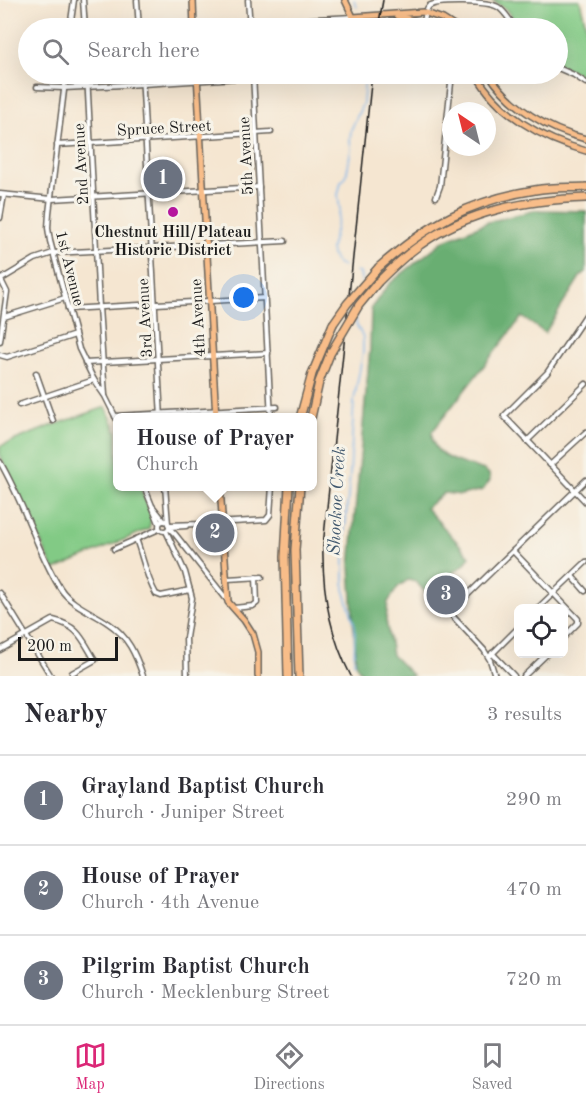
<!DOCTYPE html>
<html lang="en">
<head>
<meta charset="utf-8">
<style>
  :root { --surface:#fff; --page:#f2f2f3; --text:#2b2b33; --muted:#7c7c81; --line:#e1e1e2; --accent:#db2777 }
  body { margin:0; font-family:"Old Standard TT",serif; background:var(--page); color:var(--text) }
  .controls { position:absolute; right:18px; bottom:18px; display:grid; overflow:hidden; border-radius:9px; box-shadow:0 6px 24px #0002 }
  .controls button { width:54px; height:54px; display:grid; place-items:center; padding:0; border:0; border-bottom:2px solid var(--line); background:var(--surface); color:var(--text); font:30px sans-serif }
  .compass { position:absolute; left:442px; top:102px; width:54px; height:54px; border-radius:50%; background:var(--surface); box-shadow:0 6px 24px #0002; rotate:325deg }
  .scale { position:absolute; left:18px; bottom:15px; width:100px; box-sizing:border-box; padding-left:6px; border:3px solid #1c1c1c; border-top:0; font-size:16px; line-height:21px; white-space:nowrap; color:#1c1c1c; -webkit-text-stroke:4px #f7f3e8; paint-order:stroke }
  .you { position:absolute; left:244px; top:298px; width:21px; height:21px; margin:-15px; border:4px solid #fff; border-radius:50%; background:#1a73e8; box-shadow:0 0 0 9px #1a73e833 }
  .badge { display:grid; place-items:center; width:39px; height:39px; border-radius:50%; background:var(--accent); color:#fff; font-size:20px; font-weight:700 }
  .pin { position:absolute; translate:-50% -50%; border:3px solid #fff; box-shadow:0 2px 6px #0006 }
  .popup { position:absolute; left:113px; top:413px; width:204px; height:78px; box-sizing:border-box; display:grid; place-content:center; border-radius:9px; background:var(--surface); filter:drop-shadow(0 2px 4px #0005); font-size:20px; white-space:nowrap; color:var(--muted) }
  .popup b { font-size:22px; color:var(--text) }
  .popup::after { content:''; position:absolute; left:50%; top:100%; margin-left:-12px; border:12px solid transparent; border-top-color:var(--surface) }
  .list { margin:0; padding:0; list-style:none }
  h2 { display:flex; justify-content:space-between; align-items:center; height:78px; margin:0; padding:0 24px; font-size:26px }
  h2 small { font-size:20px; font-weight:400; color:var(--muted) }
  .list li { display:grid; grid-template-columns:39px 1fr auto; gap:18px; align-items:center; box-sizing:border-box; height:90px; padding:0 24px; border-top:2px solid var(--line) }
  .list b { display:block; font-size:22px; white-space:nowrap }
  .list p { margin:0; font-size:20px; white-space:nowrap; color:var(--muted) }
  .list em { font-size:20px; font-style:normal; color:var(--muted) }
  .icon { flex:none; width:33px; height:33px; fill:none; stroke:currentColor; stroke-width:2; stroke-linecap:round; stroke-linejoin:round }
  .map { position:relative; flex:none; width:586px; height:676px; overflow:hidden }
  .search { position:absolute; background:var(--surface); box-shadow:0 6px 24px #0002; left:18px; right:18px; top:18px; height:66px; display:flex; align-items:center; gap:15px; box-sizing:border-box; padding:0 21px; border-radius:33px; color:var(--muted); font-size:22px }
  .sheet { height:348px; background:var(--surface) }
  nav { display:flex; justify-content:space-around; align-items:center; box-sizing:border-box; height:84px; border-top:2px solid var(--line); background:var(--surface); font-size:16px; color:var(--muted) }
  nav a { display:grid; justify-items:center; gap:3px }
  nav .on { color:var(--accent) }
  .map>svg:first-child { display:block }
  .green { fill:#82ca85; stroke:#4f7350; stroke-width:1.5 }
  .forest { fill:#69ae72; stroke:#426547; stroke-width:1.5 }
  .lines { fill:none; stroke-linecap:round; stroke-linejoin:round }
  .stream { stroke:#7bb5ec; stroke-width:1.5 }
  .minor-casing { stroke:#68635b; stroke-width:7 }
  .major-casing { stroke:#68635b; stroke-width:8 }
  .highway-casing { stroke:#68635b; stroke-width:10 }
  .minor { stroke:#fff; stroke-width:4 }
  .major { stroke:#f8bd89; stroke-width:5 }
  .highway { stroke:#f8bd89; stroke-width:7 }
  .rail { stroke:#1c1c1c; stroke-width:1.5 }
  .highway-bridge-casing { stroke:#68635b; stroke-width:10; stroke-linecap:butt }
  .highway-bridge { stroke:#f8bd89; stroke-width:7 }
  .poi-dot { fill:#b5179e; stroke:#f7f3e8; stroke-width:2 }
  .labels { text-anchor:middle; stroke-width:6; stroke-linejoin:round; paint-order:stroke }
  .street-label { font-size:16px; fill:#1c1c1c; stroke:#f7f3e8 }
  .poi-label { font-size:16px; font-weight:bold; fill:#1c1c1c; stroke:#f7f3e8 }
  .water-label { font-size:18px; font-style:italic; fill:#42596f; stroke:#f7f3e8 }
</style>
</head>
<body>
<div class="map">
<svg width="586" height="676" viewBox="0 0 586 676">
  <rect width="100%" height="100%" fill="#f7f3e8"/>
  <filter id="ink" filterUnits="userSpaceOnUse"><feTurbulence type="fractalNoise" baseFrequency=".0167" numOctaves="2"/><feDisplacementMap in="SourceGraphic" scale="12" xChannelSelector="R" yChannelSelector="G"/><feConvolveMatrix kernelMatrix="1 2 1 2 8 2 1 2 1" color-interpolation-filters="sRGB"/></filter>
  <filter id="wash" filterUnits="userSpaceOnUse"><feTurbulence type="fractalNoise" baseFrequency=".008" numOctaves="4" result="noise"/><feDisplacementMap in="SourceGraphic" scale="24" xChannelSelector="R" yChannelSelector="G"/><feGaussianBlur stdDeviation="1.35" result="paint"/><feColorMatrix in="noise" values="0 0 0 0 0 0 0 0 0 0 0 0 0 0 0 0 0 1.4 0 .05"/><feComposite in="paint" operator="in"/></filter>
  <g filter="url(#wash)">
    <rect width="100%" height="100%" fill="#f5e6d1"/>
    <g class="green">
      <path d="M491 0H580L586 26V79L575 72 558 65V28H519L506 9Z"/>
      <path d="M106 407 117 432 118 486 140 487 153 518 151 520 149 529 54 570 0 455V446L51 426Z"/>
    </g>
    <path class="forest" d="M536 210 586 211V272L580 277 545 333 522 317 432 432C430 459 464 463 484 470L489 474 490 480 483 490 461 495 444 493 426 508 470 556 464 565 455 571 428 595 416 582 408 580 398 587 388 602 386 620 392 655 413 676H363L356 665 350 566 370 349 371 308 389 284 443 241 488 222Z"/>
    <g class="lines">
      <g class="stream">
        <path d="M354 0 357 7"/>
        <path d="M364 20 371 28"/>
        <path d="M344 267 337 264 332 255 331 248 340 210 338 195 341 182 346 177 351 149 350 139 351 130 363 103 365 74"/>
        <path d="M356 272 360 273 362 283"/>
        <path d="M354 663 355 626 344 589V540L350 474 354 400 363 352V337L356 324V316"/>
      </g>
    </g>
  </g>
  <g filter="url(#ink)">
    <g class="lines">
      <defs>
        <g id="minor">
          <path d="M83 0 85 28"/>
          <path d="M137 0 139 28"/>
          <path d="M248 0 250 28"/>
          <path d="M424 23C425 18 425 10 429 6 438 0 488 1 498 7 506 12 510 22 516 28"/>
          <path d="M70 28 74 0"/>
          <path d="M149 28 353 17"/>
          <path d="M558 68 574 75 586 83"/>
          <path d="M66 74 49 213 48 228 50 241 79 349 94 380 105 396 118 422"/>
          <path d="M87 74 99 307 105 395"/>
          <path d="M142 74 161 418"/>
          <path d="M253 74 271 418"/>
          <path d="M37 87 64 88 143 84 305 74"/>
          <path d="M57 145 271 132"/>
          <path d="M0 194 52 199 259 187"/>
          <path d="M436 197 440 186 451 83 455 74"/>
          <path d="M0 218 4 195"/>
          <path d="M0 280 35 259 53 253 285 241"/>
          <path d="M68 309 265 298"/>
          <path d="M586 315 547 373 504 416 586 502"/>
          <path d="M4 317 65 298"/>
          <path d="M0 341 7 292 0 278"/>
          <path d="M0 355 7 357 75 335"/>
          <path d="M85 363 268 353"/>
          <path d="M36 373 53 421"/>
          <path d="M19 405 94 380"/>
          <path d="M115 416 277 407"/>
          <path d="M527 441 586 384"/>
          <path d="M0 462C15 488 26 515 37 542 44 558 51 574 60 588 71 605 92 612 108 623 128 636 136 655 143 676"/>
          <path d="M550 465 586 432"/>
          <path d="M144 486 159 523"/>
          <path d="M165 486 168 524"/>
          <path d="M153 507 164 521"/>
          <circle cx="164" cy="526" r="5"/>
          <path d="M169 525 199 524 266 520 270 515 272 486"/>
          <path d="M170 527 186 526"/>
          <path d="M169 528 175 534 228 601"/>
          <path d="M166 531 185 572 192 598 186 638 187 676"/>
          <path d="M136 539C143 557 146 577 156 594L161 596 190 590"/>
          <path d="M114 549 159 529"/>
          <path d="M513 551 578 619V623L564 637"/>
          <path d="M572 576 585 591"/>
          <path d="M227 579 262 577"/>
          <path d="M0 593 51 676"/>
          <path d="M432 594 484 650 490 660 495 676"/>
          <path d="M234 608 253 606 257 603 256 577"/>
          <path d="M538 608 586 562"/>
          <path d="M449 613 586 480"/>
          <path d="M0 650 53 620C79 626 82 639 95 660L72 673"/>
          <path d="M492 653 514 676"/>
          <path d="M489 657 518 628"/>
          <path d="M524 676 547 654"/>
        </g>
        <g id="major">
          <path d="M193 0 194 28"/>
          <path d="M345 0 353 17 423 12 443 19 457 28"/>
          <path d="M397 16 424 23 436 28"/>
          <path d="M197 74 216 418"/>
          <path d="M476 74C498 114 542 139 586 151"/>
          <path d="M489 74C510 107 548 130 586 139"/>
          <path d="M220 486 228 602 244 620 253 634 258 652V676"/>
        </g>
        <g id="highway">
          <path d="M379 267C427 225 471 200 535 190 552 187 569 188 586 187"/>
          <path d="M378 282C391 269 404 256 420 245 468 210 527 200 586 198"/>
          <path d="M300 418 312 374 333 324"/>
          <path d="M311 418 319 382 330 354"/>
          <path d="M288 676 285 557 289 486"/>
          <path d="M299 676 295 550 300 486"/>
        </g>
      </defs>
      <use href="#minor" class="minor-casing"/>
      <use href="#major" class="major-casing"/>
      <use href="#highway" class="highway-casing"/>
      <use href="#minor" class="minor"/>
      <use href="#major" class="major"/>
      <use href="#highway" class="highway"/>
      <g class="rail">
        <path d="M378 28 383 0"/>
        <path d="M351 676C330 636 322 590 323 546L372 74"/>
      </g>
      <defs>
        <g id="highway-bridge">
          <path d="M333 324 347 304 379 267"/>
          <path d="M330 354 359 305 378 282"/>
        </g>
      </defs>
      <use href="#highway-bridge" class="highway-bridge-casing"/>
      <use href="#highway-bridge" class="highway-bridge"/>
    </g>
  </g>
  <circle class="poi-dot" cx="173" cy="212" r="6"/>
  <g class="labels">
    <g class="street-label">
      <text transform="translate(164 127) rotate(-3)" y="6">Spruce Street</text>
      <text transform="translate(245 156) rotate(-93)" y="6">5th Avenue</text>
      <text transform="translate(80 164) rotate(-93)" y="6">2nd Avenue</text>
      <text transform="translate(71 268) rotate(76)" y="6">1st Avenue</text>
      <text transform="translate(144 318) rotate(-93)" y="6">3rd Avenue</text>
      <text transform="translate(197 318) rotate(-93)" y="6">4th Avenue</text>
    </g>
    <g class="poi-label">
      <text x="173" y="237">Chestnut Hill/Plateau<tspan x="173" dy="18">Historic District</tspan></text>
    </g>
    <g class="water-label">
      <text transform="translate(336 501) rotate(-87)" y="6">Shockoe Creek</text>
    </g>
  </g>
</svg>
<div class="controls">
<button><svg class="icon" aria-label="locate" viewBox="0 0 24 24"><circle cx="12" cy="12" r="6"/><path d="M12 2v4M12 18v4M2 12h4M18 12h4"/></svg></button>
</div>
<svg class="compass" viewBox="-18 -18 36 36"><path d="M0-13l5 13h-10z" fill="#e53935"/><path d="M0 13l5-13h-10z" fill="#7c7c81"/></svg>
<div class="scale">200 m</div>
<div class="you"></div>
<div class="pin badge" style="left:163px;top:179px;background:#6b7280">1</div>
<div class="pin badge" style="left:215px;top:533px;background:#6b7280">2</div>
<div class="popup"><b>House of Prayer</b>Church</div>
<div class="pin badge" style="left:446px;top:595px;background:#6b7280">3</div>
<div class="search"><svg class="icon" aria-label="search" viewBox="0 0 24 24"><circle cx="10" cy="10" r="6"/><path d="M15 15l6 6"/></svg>Search here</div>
</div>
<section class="sheet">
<h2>Nearby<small>3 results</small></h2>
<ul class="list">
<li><span class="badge" style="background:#6b7280">1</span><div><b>Grayland Baptist Church</b><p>Church · Juniper Street</p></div><em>290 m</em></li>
<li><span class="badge" style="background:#6b7280">2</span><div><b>House of Prayer</b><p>Church · 4th Avenue</p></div><em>470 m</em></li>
<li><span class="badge" style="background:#6b7280">3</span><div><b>Pilgrim Baptist Church</b><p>Church · Mecklenburg Street</p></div><em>720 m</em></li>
</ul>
</section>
<nav>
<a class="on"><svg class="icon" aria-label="map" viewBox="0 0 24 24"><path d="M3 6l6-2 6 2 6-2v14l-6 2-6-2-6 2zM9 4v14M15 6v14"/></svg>Map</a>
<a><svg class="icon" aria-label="directions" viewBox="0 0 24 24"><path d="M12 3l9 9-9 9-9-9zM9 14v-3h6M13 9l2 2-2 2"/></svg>Directions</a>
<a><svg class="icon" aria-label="saved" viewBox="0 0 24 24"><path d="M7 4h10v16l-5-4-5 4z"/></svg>Saved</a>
</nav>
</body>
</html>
